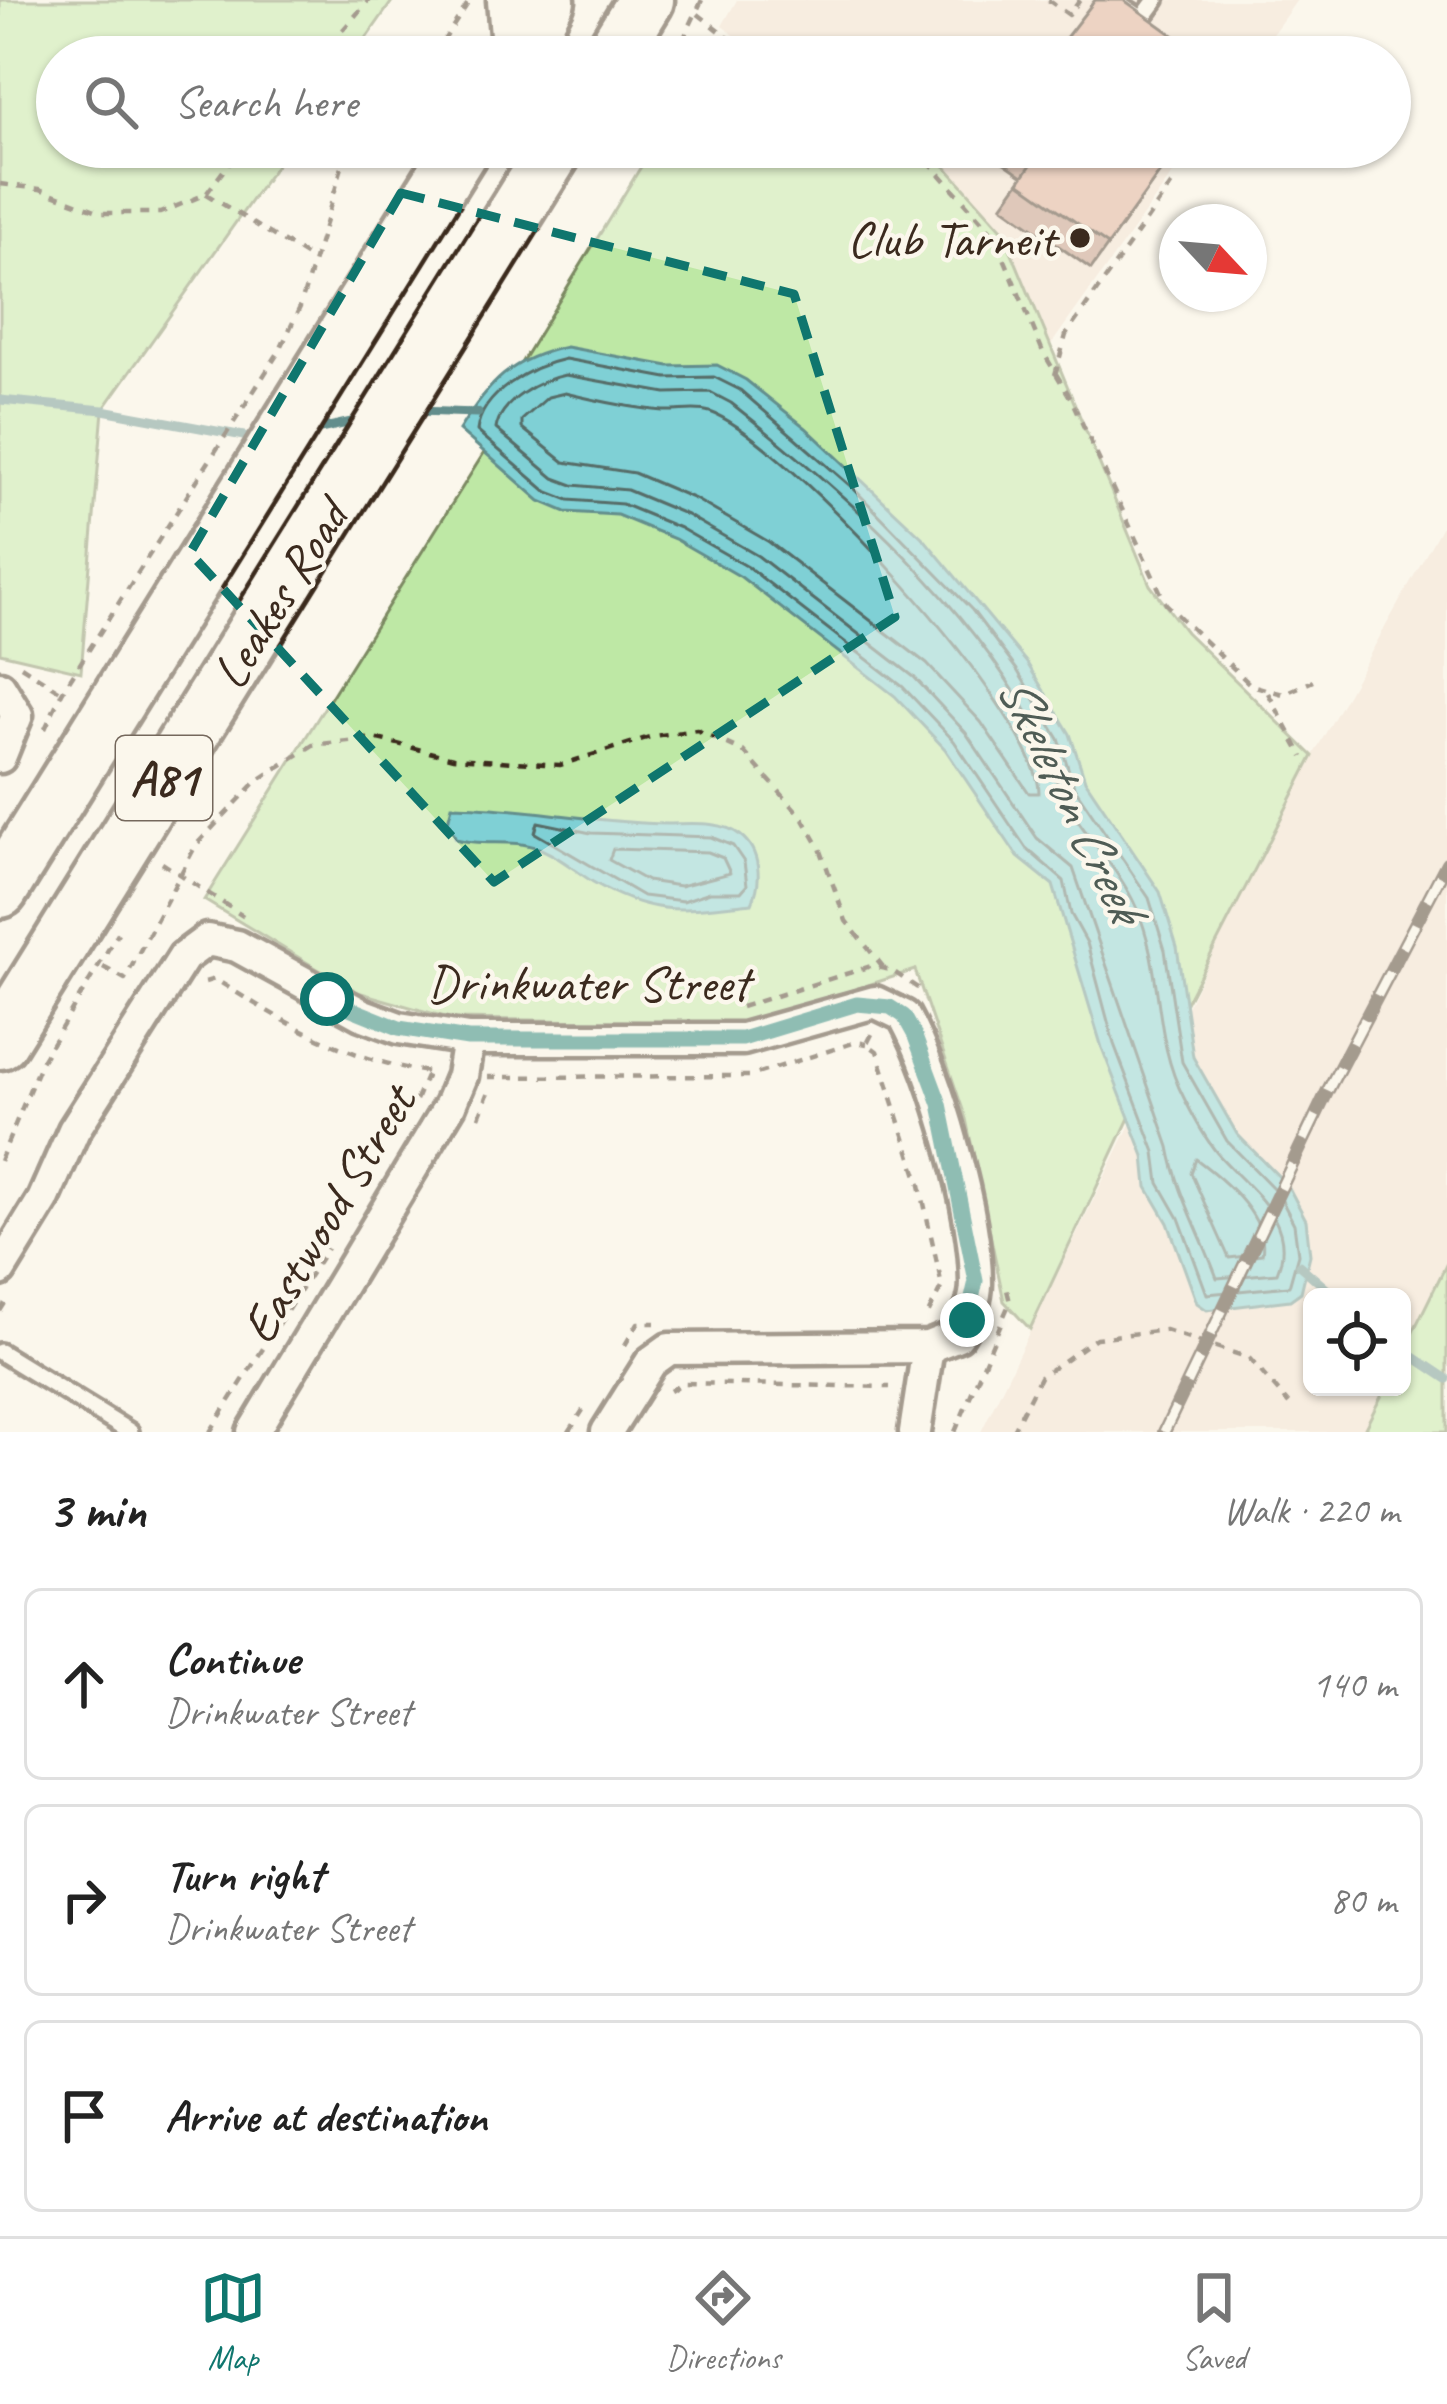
<!DOCTYPE html>
<html lang="en">
<head>
<meta charset="utf-8">
<style>
  :root { --surface:#fff; --page:#f2f2f2; --text:#222; --muted:#767676; --line:#e0e0e0; --accent:#0f766e }
  body { margin:0; font-family:Caveat,sans-serif; background:var(--page); color:var(--text) }
  .controls { position:absolute; right:36px; bottom:36px; display:grid; overflow:hidden; border-radius:18px; box-shadow:0 3px 9px #0004 }
  .controls button { width:108px; height:108px; display:grid; place-items:center; padding:0; border:0; border-bottom:3px solid var(--line); background:var(--surface); color:var(--text); font:60px sans-serif }
  .compass { position:absolute; left:1159px; top:204px; width:108px; height:108px; border-radius:50%; background:var(--surface); box-shadow:0 3px 9px #0004; rotate:116deg }
  .stop { position:absolute; width:36px; height:36px; margin:-27px; border:9px solid #0f766e; border-radius:50%; background:#fff }
  .stop.end { background:#0f766e; border-color:#fff; box-shadow:0 3px 12px #0008 }
  .list { margin:0; padding:0; list-style:none }
  h2 { display:flex; justify-content:space-between; align-items:center; height:156px; margin:0; padding:0 48px; font-size:51px }
  h2 small { font-size:39px; font-weight:400; color:var(--muted) }
  .list li { display:grid; grid-template-columns:78px 1fr auto; gap:36px; align-items:center; box-sizing:border-box; height:192px; margin:0 24px 24px; padding:0 24px; border:3px solid var(--line); border-radius:18px }
  .list b { display:block; font-size:45px; white-space:nowrap }
  .list p { margin:0; font-size:39px; white-space:nowrap; color:var(--muted) }
  .list em { font-size:39px; font-style:normal; color:var(--muted) }
  .icon { flex:none; width:66px; height:66px; fill:none; stroke:currentColor; stroke-width:2; stroke-linecap:round; stroke-linejoin:round }
  .map { position:relative; flex:none; width:1447px; height:1432px; overflow:hidden }
  .search { position:absolute; background:var(--surface); box-shadow:0 3px 9px #0004; left:36px; right:36px; top:36px; height:132px; display:flex; align-items:center; gap:30px; box-sizing:border-box; padding:0 42px; border-radius:66px; color:var(--muted); font-size:45px }
  .sheet { height:804px; background:var(--surface) }
  nav { display:flex; justify-content:space-around; align-items:center; box-sizing:border-box; height:168px; border-top:3px solid var(--line); background:var(--surface); font-size:33px; color:var(--muted) }
  nav a { display:grid; justify-items:center; gap:6px }
  nav .on { color:var(--accent) }
  .map>svg:first-child { display:block }
  .built { fill:#f1dfd0 }
  .green { fill:#bee8a5; stroke:#7c8962; stroke-width:3 }
  .water { fill:#7fd0d5; stroke:#648e8c; stroke-width:3 }
  .lines { fill:none; stroke-linecap:round; stroke-linejoin:round }
  .shore { stroke:#566c67; stroke-width:3 }
  .stream { stroke:#648e8c; stroke-width:9 }
  .lane-casing { stroke:#3b2a1e; stroke-width:24 }
  .street-casing { stroke:#3b2a1e; stroke-width:39 }
  .secondary-casing { stroke:#3b2a1e; stroke-width:51 }
  .highway-casing { stroke:#3b2a1e; stroke-width:63 }
  .path { stroke:#3b2a1e; stroke-width:4.5; stroke-dasharray:9 9; stroke-linecap:butt }
  .lane { stroke:#fbf7ec; stroke-width:15 }
  .street { stroke:#fbf7ec; stroke-width:30 }
  .secondary { stroke:#fbf7ec; stroke-width:42 }
  .highway { stroke:#fbf7ec; stroke-width:54 }
  .rail-casing { stroke:#3b2a1e; stroke-width:14 }
  .rail { stroke:#fbf7ec; stroke-width:9; stroke-dasharray:27; stroke-linecap:butt }
  .wall { fill:#bc8f7c; stroke:#3b2a1e; stroke-width:3 }
  .building { fill:#dba690; stroke:#3b2a1e; stroke-width:3 }
  .route { stroke:#0f766e; stroke-width:15 }
  .marked { fill:none; stroke:#0f766e; stroke-width:9; stroke-dasharray:24 15; stroke-linejoin:round }
  .poi-dot { fill:#3b2a1e; stroke:#fbf7ec; stroke-width:4.5 }
  .labels { text-anchor:middle; stroke-width:9; stroke-linejoin:round; paint-order:stroke }
  .shield { fill:#fbf7ec; stroke:#75685c; stroke-width:3 }
  .shield-label { font-size:48px; font-weight:bold; fill:#3b2a1e }
  .poi-label { font-size:51px; fill:#3b2a1e; stroke:#fbf7ec; text-anchor:end }
  .street-label { font-size:51px; fill:#3b2a1e; stroke:#fbf7ec }
  .water-label { font-size:54px; font-style:italic; fill:#4f5c55; stroke:#fbf7ec }
</style>
</head>
<body>
<div class="map">
<svg width="1447" height="1432" viewBox="0 0 1447 1432">
  <rect width="100%" height="100%" fill="#fbf7ec"/>
  <filter id="ink" filterUnits="userSpaceOnUse"><feTurbulence type="fractalNoise" baseFrequency=".00833" numOctaves="2"/><feDisplacementMap in="SourceGraphic" scale="24" xChannelSelector="R" yChannelSelector="G"/><feConvolveMatrix kernelMatrix="1 2 1 2 8 2 1 2 1" color-interpolation-filters="sRGB"/></filter>
  <g filter="url(#ink)">
    <g class="built">
      <path d="M737 0H1297L1256 57H764L722 26Z"/>
      <path d="M928 147H1192L1050 346 1002 229Z"/>
      <path d="M1447 517V1263L1402 1354V1297H1312V1387H1386L1363 1432H981L1283 809Z"/>
    </g>
    <g class="green">
      <path d="M0 0H393L353 57H57V147H289L103 410 81 672 0 653Z"/>
      <path d="M653 147H928L1002 229 1150 585 1186 632 1313 756 1154 1065 1030 1329 1004 1301 966 1119 915 970 749 1023 452 1019 354 991 204 900 502 424 493 409Z"/>
      <path d="M1447 1263V1432H1363L1386 1387H1402V1354Z"/>
    </g>
    <g class="water">
      <path d="M566 347 669 366 717 365 746 380 806 428 925 540 1027 663 1070 734 1085 780 1160 892 1177 947 1193 1057 1237 1134 1288 1186 1306 1220 1310 1255 1301 1292 1290 1300 1207 1310 1197 1303 1168 1223 1147 1187 1144 1156 1102 1048 1053 885 1018 857 945 749 895 696 741 577 675 539 617 515 566 512 540 501 459 430C489 382 512 358 566 347Z"/>
      <path d="M452 806C525 807 594 823 667 824 689 824 721 820 740 835 761 851 762 882 752 903 685 910 655 918 593 882 575 871 558 855 538 848 513 838 482 847 456 839L448 821Z"/>
    </g>
    <g class="lines">
      <g class="shore">
        <path d="M565 359 667 378 714 377 740 390 854 489 972 610 1017 670 1059 739 1074 787 1149 898 1165 950 1182 1062 1227 1141 1278 1193 1294 1224 1298 1254 1289 1286 1207 1294 1179 1218 1159 1183 1155 1152 1114 1044 1087 943 1071 914 1064 881 1026 848 954 741 903 687 748 567 680 528 622 504 569 500 546 491 477 431C481 393 532 366 565 359Z"/>
        <path d="M565 375 666 393 710 392 731 403C849 496 973 606 1043 741 1052 758 1053 777 1061 793 1081 833 1118 866 1136 907 1164 969 1152 1038 1184 1098 1193 1116 1204 1137 1217 1153 1247 1188 1299 1220 1277 1273L1217 1278C1201 1234 1177 1192 1169 1147L1073 868 1037 838 966 733 914 677 758 556 687 515 627 490 573 485 554 478 496 429C500 401 540 380 565 375Z"/>
        <path d="M565 393C598 401 630 408 664 411 679 412 696 407 710 412 783 437 1040 715 1039 793H1029L981 722 927 664 769 542 695 499 634 473 564 462 522 428V420L548 397Z"/>
        <path d="M538 822 591 833 711 837 733 846 744 862 747 885 741 892H710L683 901 643 896 535 833Z"/>
        <path d="M613 849 708 852 723 858 730 873 680 886 647 881 609 860Z"/>
        <path d="M1196 1159C1223 1179 1269 1217 1262 1254L1229 1258 1191 1173Z"/>
      </g>
      <g class="stream">
        <path d="M0 400 103 410 260 439"/>
        <path d="M417 411 478 413"/>
        <path d="M311 431 365 419"/>
        <path d="M1299 1265 1336 1297"/>
        <path d="M1402 1349 1447 1379"/>
      </g>
      <defs>
        <g id="lane">
          <path d="M1114 0 1142 19 1156 0"/>
          <path d="M0 1352 130 1432"/>
        </g>
        <g id="street">
          <path d="M0 687 17 715 0 757"/>
          <path d="M0 1270 43 1200 74 1130 184 957 207 940 237 946 361 1014 399 1028 468 1039H743L875 1002 904 1016C938 1078 976 1212 976 1283 976 1302 968 1319 958 1335L928 1347 669 1349 651 1362 607 1432"/>
          <path d="M253 1432 450 1105 462 1076 468 1039"/>
          <path d="M915 1432 928 1347"/>
        </g>
        <path id="secondary" d="M509 0 514 57"/>
        <g id="highway">
          <path d="M517 57 547 0"/>
          <path d="M611 57 646 0"/>
          <path d="M0 890 462 147"/>
          <path d="M0 1041 556 147"/>
        </g>
      </defs>
      <use href="#lane" class="lane-casing"/>
      <use href="#street" class="street-casing"/>
      <use href="#secondary" class="secondary-casing"/>
      <use href="#highway" class="highway-casing"/>
      <g class="path">
        <path d="M1048 0 1069 15 1080 0"/>
        <path d="M698 14 753 57"/>
        <path d="M319 57 369 0"/>
        <path d="M433 57 470 0"/>
        <path d="M675 57 702 0"/>
        <path d="M916 147 995 236 1043 352 1070 397 1166 604 1251 685 1283 694 1313 681"/>
        <path d="M0 184 40 189 103 213H160L206 194 241 147"/>
        <path d="M206 194 313 260"/>
        <path d="M1055 375 1066 335 1174 181"/>
        <path d="M21 666 62 692"/>
        <path d="M1268 693 1303 757"/>
        <path d="M45 729 62 692 280 350 300 307 348 147"/>
        <path d="M162 863 243 916"/>
        <path d="M103 967 125 979 196 845 257 781 313 745 374 738 453 758 560 765 653 736 697 730 743 751 803 818 820 848 846 921 884 968"/>
        <path d="M205 982 215 979C286 1024 351 1062 435 1073"/>
        <path d="M741 1007 871 966 891 970 925 993"/>
        <path d="M872 1034 867 1044 877 1051 920 1185 942 1286 927 1316"/>
        <path d="M488 1077 750 1076 856 1042 867 1044"/>
        <path d="M416 1100 428 1072"/>
        <path d="M479 1117 488 1094"/>
        <path d="M0 1161 41 1062 118 933"/>
        <path d="M0 1311 7 1300"/>
        <path d="M625 1345 638 1323H655"/>
        <path d="M670 1391 683 1383 890 1387"/>
        <path d="M210 1432 327 1248"/>
        <path d="M569 1432 583 1410"/>
        <path d="M955 1432 1010 1302 1006 1286"/>
        <path d="M1012 1432 1040 1377 1096 1338 1165 1330 1249 1358 1289 1404"/>
      </g>
      <use href="#lane" class="lane"/>
      <use href="#street" class="street"/>
      <use href="#secondary" class="secondary"/>
      <use href="#highway" class="highway"/>
      <defs>
        <path id="rail" d="M1164 1432 1328 1090 1447 863"/>
      </defs>
      <use href="#rail" class="rail-casing"/>
      <use href="#rail" class="rail"/>
    </g>
    <path class="wall" d="M1178 147 1091 269 1002 206 1023 176 983 148Z"/>
    <g class="building">
      <path d="M1095 0H1124L1204 57H1051Z"/>
      <path d="M1032 147H1178L1108 245 1019 182 1040 152Z"/>
    </g>
  </g>
  <g class="lines" filter="url(#ink)">
    <path class="route" d="M327 999 399 1028 468 1039H742L857 1004 890 1007 904 1016 914 1034 940 1104 976 1281 967 1320"/>
  </g>
  <path d="M0 0H1447V1432H0ZM401 193 794 294 895 617 494 882 190 553Z" fill="#fbf7ec" fill-opacity=".55" fill-rule="evenodd"/>
  <path class="marked" d="M401 193 794 294 895 617 494 882 190 553Z"/>
  <circle class="poi-dot" cx="1080" cy="238" r="12"/>
  <g class="labels">
    <rect class="shield" x="116" y="736" width="96" height="84" rx="9"/>
    <g class="shield-label">
      <text x="164" y="795">A81</text>
    </g>
    <g class="poi-label">
      <text x="1056" y="256">Club Tarneit</text>
    </g>
    <g class="street-label">
      <text transform="translate(279 594) rotate(-58)" y="18">Leakes Road</text>
      <text x="588" y="1000">Drinkwater Street</text>
      <text transform="translate(327 1214) rotate(-59)" y="18">Eastwood Street</text>
    </g>
    <g class="water-label">
      <text transform="translate(1072 797) rotate(64)" y="19">Skeleton Creek</text>
    </g>
  </g>
</svg>
<div class="controls">
<button><svg class="icon" aria-label="locate" viewBox="0 0 24 24"><circle cx="12" cy="12" r="6"/><path d="M12 2v4M12 18v4M2 12h4M18 12h4"/></svg></button>
</div>
<svg class="compass" viewBox="-18 -18 36 36"><path d="M0-13l5 13h-10z" fill="#e53935"/><path d="M0 13l5-13h-10z" fill="#767676"/></svg>
<div class="stop" style="left:327px;top:999px"></div>
<div class="stop end" style="left:967px;top:1320px"></div>
<div class="search"><svg class="icon" aria-label="search" viewBox="0 0 24 24"><circle cx="10" cy="10" r="6"/><path d="M15 15l6 6"/></svg>Search here</div>
</div>
<section class="sheet">
<h2>3 min<small>Walk · 220 m</small></h2>
<ul class="list">
<li><svg class="icon" aria-label="ahead" viewBox="0 0 24 24"><path d="M12 20V5M6 11l6-6 6 6"/></svg><div><b>Continue</b><p>Drinkwater Street</p></div><em>140 m</em></li>
<li><svg class="icon" aria-label="right" viewBox="0 0 24 24"><path d="M7 20v-9h11M14 6l5 5-5 5"/></svg><div><b>Turn right</b><p>Drinkwater Street</p></div><em>80 m</em></li>
<li><svg class="icon" aria-label="arrive" viewBox="0 0 24 24"><path d="M6 21V4h12l-3 4 3 4H6"/></svg><div><b>Arrive at destination</b></div></li>
</ul>
</section>
<nav>
<a class="on"><svg class="icon" aria-label="map" viewBox="0 0 24 24"><path d="M3 6l6-2 6 2 6-2v14l-6 2-6-2-6 2zM9 4v14M15 6v14"/></svg>Map</a>
<a><svg class="icon" aria-label="directions" viewBox="0 0 24 24"><path d="M12 3l9 9-9 9-9-9zM9 14v-3h6M13 9l2 2-2 2"/></svg>Directions</a>
<a><svg class="icon" aria-label="saved" viewBox="0 0 24 24"><path d="M7 4h10v16l-5-4-5 4z"/></svg>Saved</a>
</nav>
</body>
</html>
